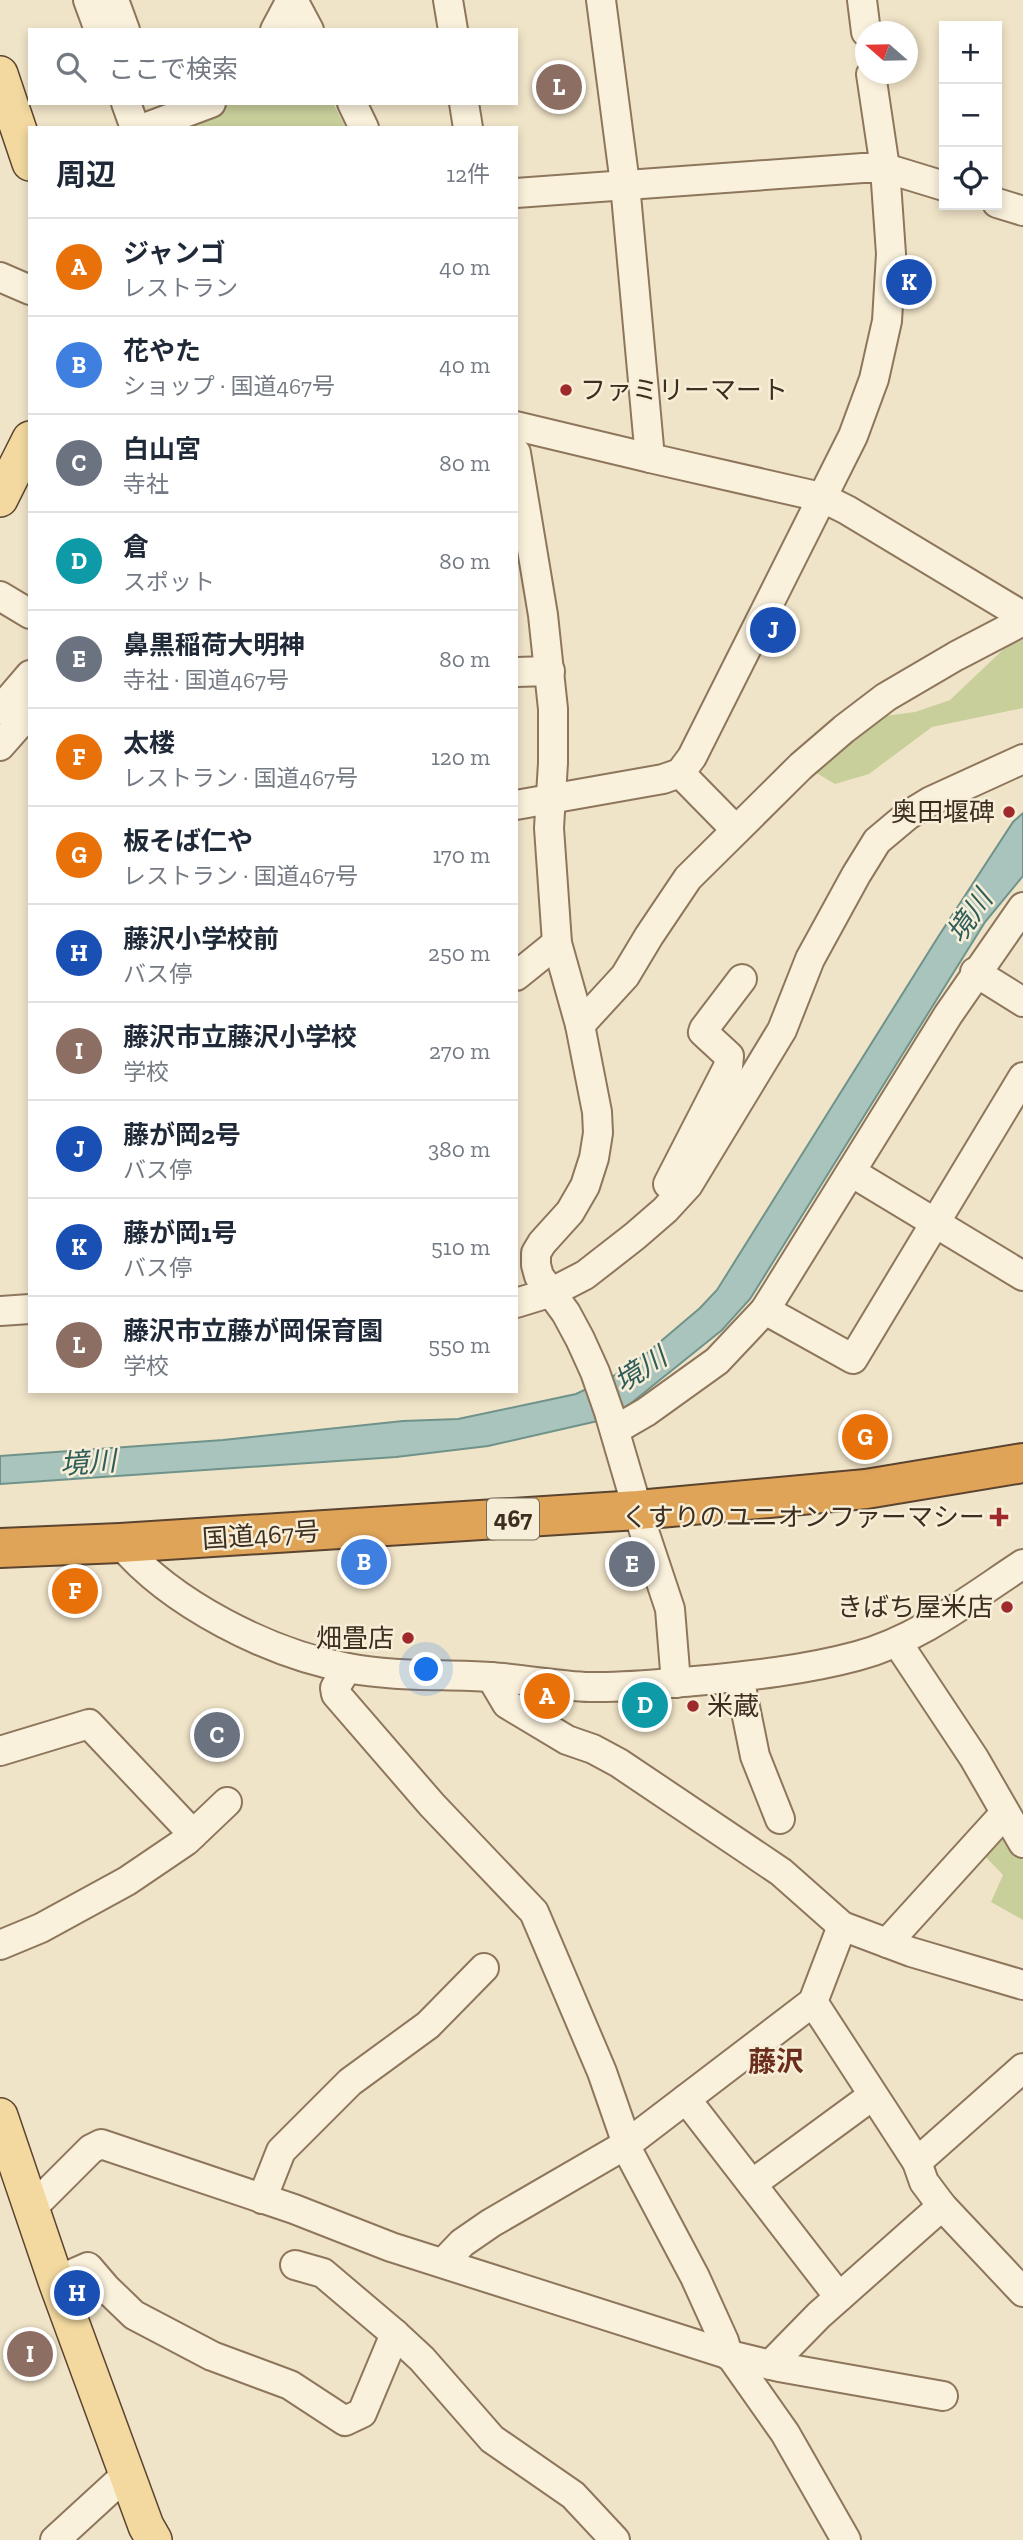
<!DOCTYPE html>
<html lang="ja">
<head>
<meta charset="utf-8">
<style>
  :root { --surface:#fff; --page:#f2f2f3; --text:#1f2937; --muted:#747a83; --line:#e0e1e3; --accent:#ea580c }
  body { margin:0; font-family:"Zilla Slab","Noto Sans JP",serif; background:var(--page); color:var(--text) }
  .controls { position:absolute; right:21px; top:21px; display:grid; overflow:hidden; border-radius:0px; box-shadow:0 4px 10px #0003 }
  .controls button { width:63px; height:63px; display:grid; place-items:center; padding:0; border:0; border-bottom:2px solid var(--line); background:var(--surface); color:var(--text); font:35px sans-serif }
  .compass { position:absolute; left:855px; top:21px; width:63px; height:63px; border-radius:50%; background:var(--surface); box-shadow:0 4px 10px #0003; rotate:290deg }
  .you { position:absolute; left:427px; top:1670px; width:24px; height:24px; margin:-18px; border:5px solid #fff; border-radius:50%; background:#1a73e8; box-shadow:0 0 0 10px #1a73e833 }
  .badge { display:grid; place-items:center; width:46px; height:46px; border-radius:50%; background:var(--accent); color:#fff; font-size:23px; font-weight:700 }
  .pin { position:absolute; translate:-50% -50%; border:4px solid #fff; box-shadow:0 2px 7px #0006 }
  .list { margin:0; padding:0; list-style:none }
  h2 { display:flex; justify-content:space-between; align-items:center; height:91px; margin:0; padding:0 28px; font-size:30px }
  h2 small { font-size:23px; font-weight:400; color:var(--muted) }
  .list li { display:grid; grid-template-columns:46px 1fr auto; gap:21px; align-items:center; box-sizing:border-box; height:98px; padding:0 28px; border-top:2px solid var(--line) }
  .list b { display:block; font-size:26px; white-space:nowrap }
  .list p { margin:0; font-size:23px; white-space:nowrap; color:var(--muted) }
  .list em { font-size:23px; font-style:normal; color:var(--muted) }
  .icon { flex:none; width:38px; height:38px; fill:none; stroke:currentColor; stroke-width:2; stroke-linecap:round; stroke-linejoin:round }
  .map { position:relative; flex:none; width:1023px; height:2540px; overflow:hidden }
  .search { position:absolute; background:var(--surface); box-shadow:0 4px 10px #0003; left:28px; top:28px; width:490px; height:77px; display:flex; align-items:center; gap:18px; box-sizing:border-box; padding:0 24px; border-radius:0px; color:var(--muted); font-size:26px }
  .panel { position:absolute; background:var(--surface); box-shadow:0 4px 10px #0003; left:28px; top:126px; width:490px; height:1267px; border-radius:0px }
  .map>svg:first-child { display:block }
  .green { fill:#c9cf9b }
  .water { fill:#a9c4bc; stroke:#6f938a; stroke-width:2 }
  .lines { fill:none; stroke-linecap:round; stroke-linejoin:round }
  .minor-casing { stroke:#8d765c; stroke-width:32 }
  .major-casing { stroke:#5b4430; stroke-width:38 }
  .highway-casing { stroke:#5b4430; stroke-width:42 }
  .minor { stroke:#faf1dc; stroke-width:28 }
  .major { stroke:#f3d9a0; stroke-width:35 }
  .highway { stroke:#e0a458; stroke-width:38 }
  .poi-dot { fill:#9e2a2b; stroke:#f7eed8; stroke-width:2.5 }
  .labels { text-anchor:middle; stroke-width:5; stroke-linejoin:round; paint-order:stroke }
  .shield { fill:#f7eed8; stroke:#756857; stroke-width:2 }
  .shield-label { font-size:24px; font-weight:bold; fill:#3d2e20 }
  .poi-label { font-size:26px; fill:#3d2e20; stroke:#f7eed8; text-anchor:end }
  .street-label { font-size:26px; fill:#3d2e20; stroke:#f7eed8 }
  .water-label { font-size:28px; font-style:italic; fill:#2f5d5a; stroke:#f7eed8 }
  .neighbourhood-label { font-size:28px; font-weight:bold; fill:#6b2e1e; stroke:#f7eed8 }
</style>
</head>
<body>
<div class="map">
<svg width="1023" height="2540" viewBox="0 0 1023 2540">
  <rect width="100%" height="100%" fill="#f0e4c8"/>
  <g class="green">
    <path d="M226 103H333L346 128H177Z"/>
    <path d="M1023 639V708L932 727 869 774 835 784 813 771 877 717 915 712 950 700 1010 643Z"/>
    <path d="M1002 1825 1023 1860V1920L991 1902 1003 1875 979 1850Z"/>
  </g>
  <path class="water" d="M1023 813V876L985 922 750 1299 722 1330 630 1404 602 1420 488 1446 396 1457 0 1484V1456L223 1440 403 1421 458 1419 576 1394 612 1377 647 1353 700 1308 717 1290 938 937 1013 822Z"/>
  <g class="lines">
    <defs>
      <g id="minor">
        <path d="M88 0 99 30"/>
        <path d="M114 0 125 30"/>
        <path d="M293 0 309 30"/>
        <path d="M448 0 453 30"/>
        <path d="M601 0 625 184 650 458 821 497 847 510 1023 616"/>
        <path d="M862 0 866 32"/>
        <path d="M275 30 291 0"/>
        <path d="M126 103 135 128"/>
        <path d="M352 103 364 128"/>
        <path d="M464 103 468 128"/>
        <path d="M144 128 211 103"/>
        <path d="M516 193 863 168H885L944 186"/>
        <path d="M997 203 1023 211"/>
        <path d="M0 277 30 290"/>
        <path d="M516 426 650 458"/>
        <path d="M516 453 543 615 553 709V763L549 828 557 943 580 1025 597 1112 598 1133 594 1158 585 1186 570 1212 542 1243 536 1253V1265L539 1276 566 1313 580 1339 595 1372 609 1412 643 1528 670 1609 676 1683"/>
        <path d="M0 596 30 614"/>
        <path d="M516 672 550 671"/>
        <path d="M0 710 30 675"/>
        <path d="M0 746 30 712"/>
        <path d="M680 773 736 830"/>
        <path d="M516 805 663 779 680 773 692 757 853 436 874 379 887 321 891 254 885 168 871 74"/>
        <path d="M975 972 1023 1002"/>
        <path d="M516 976 557 943"/>
        <path d="M580 1025 625 976 649 936 688 878 801 766 844 729 886 697 956 656 1023 621"/>
        <path d="M851 1172 1023 1276"/>
        <path d="M668 1184 728 1067 729 1056 703 1032 704 1029 742 979"/>
        <path d="M516 1303 552 1292 585 1275 635 1236 665 1210 688 1185 782 1030 810 959 856 875 877 841 908 815 931 801 1023 759"/>
        <path d="M765 1310 853 1359 1023 1077"/>
        <path d="M0 1311 30 1309"/>
        <path d="M615 1430 646 1412 717 1361 765 1310 948 1015 1023 907"/>
        <path d="M120 1543C171 1604 270 1654 348 1668 394 1677 443 1674 490 1677 523 1679 557 1686 590 1687 625 1688 660 1684 695 1681 749 1676 805 1670 857 1656 918 1640 971 1598 1023 1564"/>
        <path d="M897 1642 974 1758 1023 1843"/>
        <path d="M347 1668 335 1688 336 1694 432 1805 534 1912 602 2072 627 2144"/>
        <path d="M491 1677 507 1704 567 1740 593 1749 619 1763 781 1872 842 1926 911 1952 1023 1985"/>
        <path d="M739 1677 755 1756 780 1819"/>
        <path d="M0 1751 89 1724 193 1834"/>
        <path d="M887 1943 1005 1813"/>
        <path d="M0 1945 41 1928 127 1881 186 1841 227 1802"/>
        <path d="M813 2002 917 2162 924 2182 942 2206 1023 2292"/>
        <path d="M686 2099 839 2297"/>
        <path d="M625 2145 695 2277 724 2341 728 2355"/>
        <path d="M917 2162 1023 2068"/>
        <path d="M752 2184 872 2096"/>
        <path d="M262 2199 281 2151 350 2082 428 2025 484 1968"/>
        <path d="M32 2208 91 2149 101 2144 294 2209 391 2247 730 2355 779 2367 943 2396"/>
        <path d="M443 2263 462 2243 491 2223 627 2144 813 2002 842 1926"/>
        <path d="M295 2265 323 2273 395 2334 422 2359 492 2439 573 2495 615 2540"/>
        <path d="M56 2281 88 2267 106 2288 134 2315 212 2356 290 2385 345 2421 362 2413 395 2334"/>
        <path d="M730 2355 785 2433 846 2540"/>
        <path d="M770 2365 819 2315 942 2206"/>
        <path d="M55 2540 127 2474"/>
      </g>
      <g id="major">
        <path d="M0 74 30 163"/>
        <path d="M0 499 30 439"/>
        <path d="M0 2116 56 2281 146 2526 154 2540"/>
      </g>
      <path id="highway" d="M0 1548 120 1543 638 1510 866 1489 1023 1463"/>
    </defs>
    <use href="#minor" class="minor-casing"/>
    <use href="#major" class="major-casing"/>
    <use href="#highway" class="highway-casing"/>
    <use href="#minor" class="minor"/>
    <use href="#major" class="major"/>
    <use href="#highway" class="highway"/>
  </g>
  <g class="poi-dot">
    <circle cx="566" cy="390" r="7"/>
    <circle cx="1009" cy="812" r="7"/>
    <path d="M995.5 1506.5h7v7h7v7h-7v7h-7v-7h-7v-7h7z"/>
    <circle cx="1007" cy="1607" r="7"/>
    <circle cx="408" cy="1638" r="7"/>
    <circle cx="693" cy="1706" r="7"/>
  </g>
  <g class="labels">
    <rect class="shield" x="487" y="1498.5" width="52" height="41" rx="5"/>
    <g class="shield-label">
      <text x="513" y="1527">467</text>
    </g>
    <g class="poi-label">
      <text x="580" y="399" text-anchor="start">ファミリーマート</text>
      <text x="995" y="821">奥田堰碑</text>
      <text x="985" y="1526">くすりのユニオンファーマシー</text>
      <text x="993" y="1616">きばち屋米店</text>
      <text x="394" y="1647">畑畳店</text>
      <text x="707" y="1715" text-anchor="start">米蔵</text>
    </g>
    <g class="street-label">
      <text transform="translate(261 1535) rotate(-4)" y="9">国道467号</text>
    </g>
    <g class="water-label">
      <text transform="translate(969 916) rotate(-55)" y="10">境川</text>
      <text transform="translate(640 1369) rotate(-33)" y="10">境川</text>
      <text transform="translate(88 1462) rotate(-4)" y="10">境川</text>
    </g>
    <g class="neighbourhood-label">
      <text x="776" y="2071">藤沢</text>
    </g>
  </g>
</svg>
<div class="controls">
<button>+</button>
<button>−</button>
<button><svg class="icon" aria-label="locate" viewBox="0 0 24 24"><circle cx="12" cy="12" r="6"/><path d="M12 2v4M12 18v4M2 12h4M18 12h4"/></svg></button>
</div>
<svg class="compass" viewBox="-18 -18 36 36"><path d="M0-13l5 13h-10z" fill="#e53935"/><path d="M0 13l5-13h-10z" fill="#747a83"/></svg>
<div class="you"></div>
<div class="pin badge" style="left:547px;top:1696px;background:#e8710a">A</div>
<div class="pin badge" style="left:364px;top:1562px;background:#3f7fe0">B</div>
<div class="pin badge" style="left:217px;top:1735px;background:#6b7280">C</div>
<div class="pin badge" style="left:645px;top:1705px;background:#0f9aa8">D</div>
<div class="pin badge" style="left:632px;top:1564px;background:#6b7280">E</div>
<div class="pin badge" style="left:75px;top:1591px;background:#e8710a">F</div>
<div class="pin badge" style="left:865px;top:1437px;background:#e8710a">G</div>
<div class="pin badge" style="left:77px;top:2293px;background:#1a4fb4">H</div>
<div class="pin badge" style="left:30px;top:2354px;background:#8d6e63">I</div>
<div class="pin badge" style="left:773px;top:630px;background:#1a4fb4">J</div>
<div class="pin badge" style="left:909px;top:282px;background:#1a4fb4">K</div>
<div class="pin badge" style="left:559px;top:87px;background:#8d6e63">L</div>
<div class="search"><svg class="icon" aria-label="search" viewBox="0 0 24 24"><circle cx="10" cy="10" r="6"/><path d="M15 15l6 6"/></svg>ここで検索</div>
<section class="panel">
<h2>周辺<small>12件</small></h2>
<ul class="list">
<li><span class="badge" style="background:#e8710a">A</span><div><b>ジャンゴ</b><p>レストラン</p></div><em>40 m</em></li>
<li><span class="badge" style="background:#3f7fe0">B</span><div><b>花やた</b><p>ショップ · 国道467号</p></div><em>40 m</em></li>
<li><span class="badge" style="background:#6b7280">C</span><div><b>白山宮</b><p>寺社</p></div><em>80 m</em></li>
<li><span class="badge" style="background:#0f9aa8">D</span><div><b>倉</b><p>スポット</p></div><em>80 m</em></li>
<li><span class="badge" style="background:#6b7280">E</span><div><b>鼻黒稲荷大明神</b><p>寺社 · 国道467号</p></div><em>80 m</em></li>
<li><span class="badge" style="background:#e8710a">F</span><div><b>太楼</b><p>レストラン · 国道467号</p></div><em>120 m</em></li>
<li><span class="badge" style="background:#e8710a">G</span><div><b>板そば仁や</b><p>レストラン · 国道467号</p></div><em>170 m</em></li>
<li><span class="badge" style="background:#1a4fb4">H</span><div><b>藤沢小学校前</b><p>バス停</p></div><em>250 m</em></li>
<li><span class="badge" style="background:#8d6e63">I</span><div><b>藤沢市立藤沢小学校</b><p>学校</p></div><em>270 m</em></li>
<li><span class="badge" style="background:#1a4fb4">J</span><div><b>藤が岡2号</b><p>バス停</p></div><em>380 m</em></li>
<li><span class="badge" style="background:#1a4fb4">K</span><div><b>藤が岡1号</b><p>バス停</p></div><em>510 m</em></li>
<li><span class="badge" style="background:#8d6e63">L</span><div><b>藤沢市立藤が岡保育園</b><p>学校</p></div><em>550 m</em></li>
</ul>
</section>
</div>
</body>
</html>
